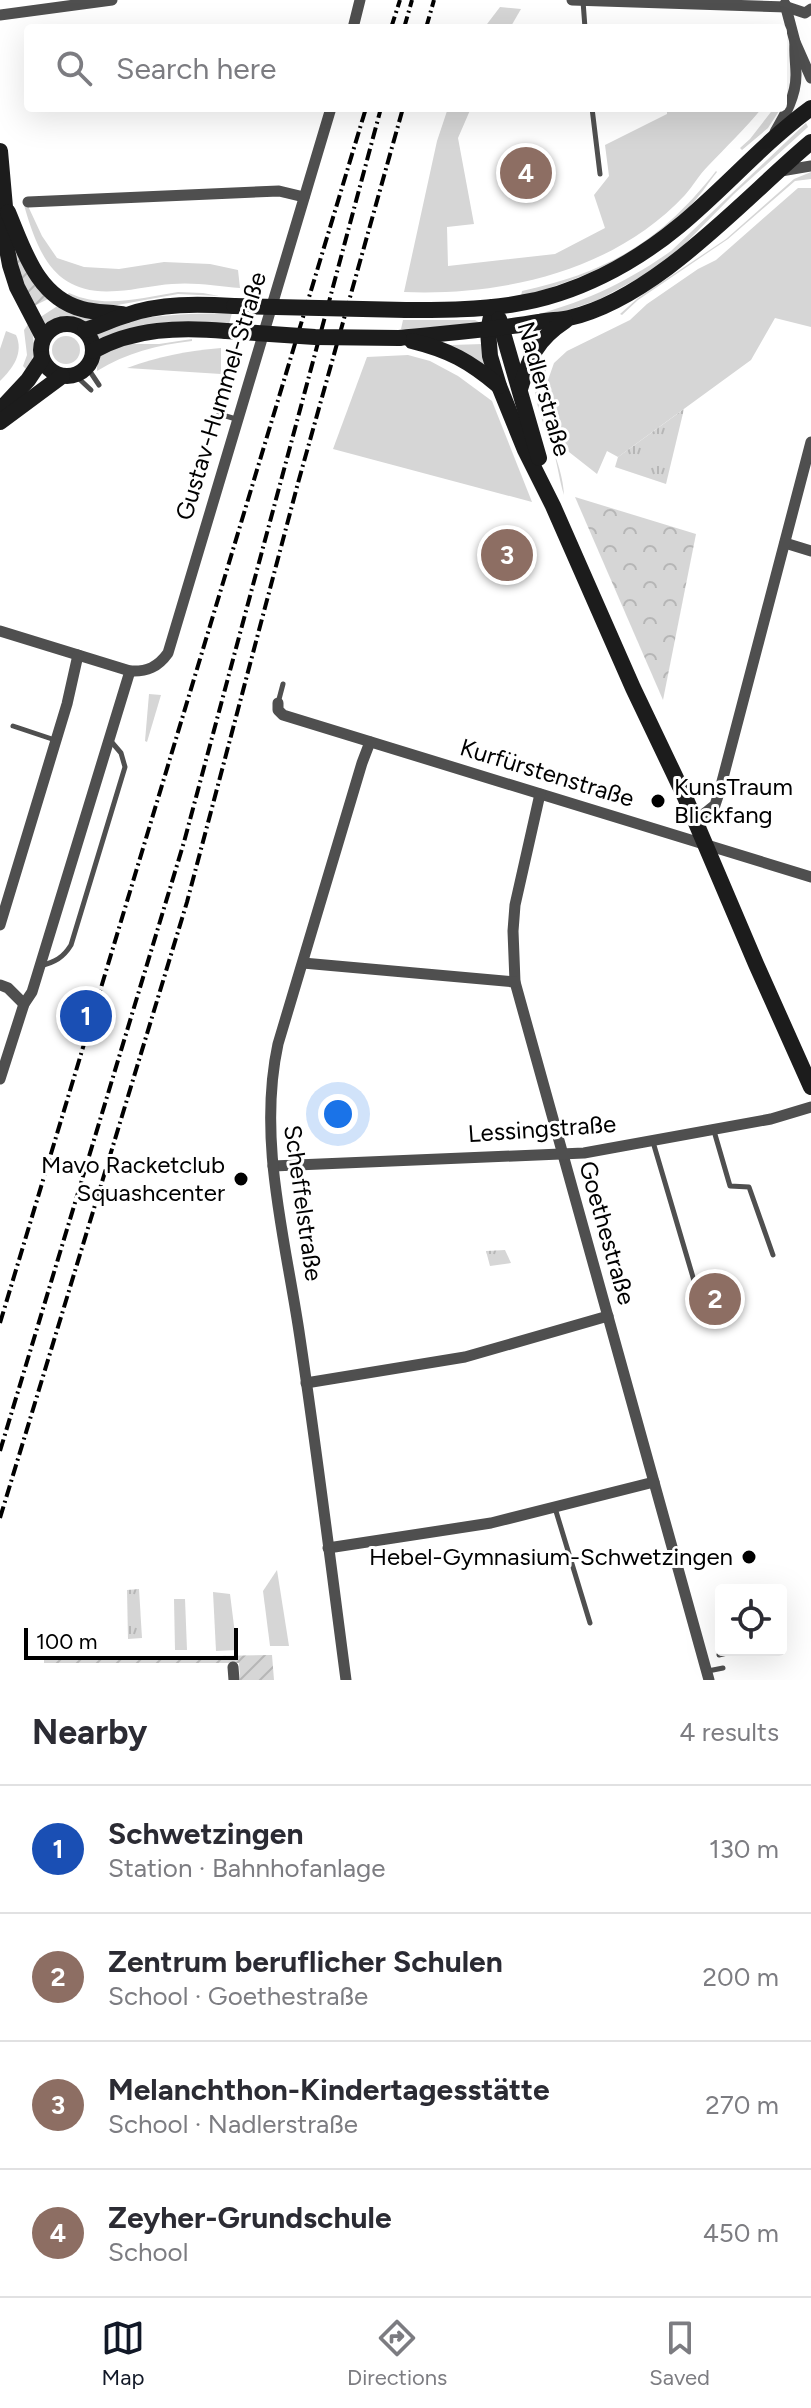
<!DOCTYPE html>
<html lang="en">
<head>
<meta charset="utf-8">
<style>
  :root { --surface:#fff; --page:#f2f2f3; --text:#2b2b33; --muted:#7c7c81; --line:#e1e1e2; --accent:#111827 }
  body { margin:0; font-family:Figtree,sans-serif; background:var(--page); color:var(--text) }
  .controls { position:absolute; right:24px; bottom:24px; display:grid; overflow:hidden; border-radius:8px; box-shadow:0 8px 32px #0002 }
  .controls button { width:72px; height:72px; display:grid; place-items:center; padding:0; border:0; border-bottom:2px solid var(--line); background:var(--surface); color:var(--text); font:40px sans-serif }
  .scale { position:absolute; left:24px; bottom:20px; width:214px; box-sizing:border-box; padding-left:8px; border:4px solid #000; border-top:0; font-size:22px; line-height:28px; white-space:nowrap; color:#000; -webkit-text-stroke:6px #fff; paint-order:stroke }
  .you { position:absolute; left:338px; top:1114px; width:28px; height:28px; margin:-20px; border:6px solid #fff; border-radius:50%; background:#1a73e8; box-shadow:0 0 0 12px #1a73e833 }
  .badge { display:grid; place-items:center; width:52px; height:52px; border-radius:50%; background:var(--accent); color:#fff; font-size:26px; font-weight:700 }
  .pin { position:absolute; translate:-50% -50%; border:4px solid #fff; box-shadow:0 2px 8px #0006 }
  .list { margin:0; padding:0; list-style:none }
  h2 { display:flex; justify-content:space-between; align-items:center; height:104px; margin:0; padding:0 32px; font-size:34px }
  h2 small { font-size:26px; font-weight:400; color:var(--muted) }
  .list li { display:grid; grid-template-columns:52px 1fr auto; gap:24px; align-items:center; box-sizing:border-box; height:128px; padding:0 32px; border-top:2px solid var(--line) }
  .list b { display:block; font-size:30px; white-space:nowrap }
  .list p { margin:0; font-size:26px; white-space:nowrap; color:var(--muted) }
  .list em { font-size:26px; font-style:normal; color:var(--muted) }
  .icon { flex:none; width:44px; height:44px; fill:none; stroke:currentColor; stroke-width:2; stroke-linecap:round; stroke-linejoin:round }
  .map { position:relative; flex:none; width:811px; height:1680px; overflow:hidden }
  .search { position:absolute; background:var(--surface); box-shadow:0 8px 32px #0002; left:24px; right:24px; top:24px; height:88px; display:flex; align-items:center; gap:20px; box-sizing:border-box; padding:0 28px; border-radius:8px; color:var(--muted); font-size:30px }
  .sheet { height:616px; background:var(--surface) }
  nav { display:flex; justify-content:space-around; align-items:center; box-sizing:border-box; height:112px; border-top:2px solid var(--line); background:var(--surface); font-size:22px; color:var(--muted) }
  nav a { display:grid; justify-items:center; gap:4px }
  nav .on { color:var(--accent) }
  .map>svg:first-child { display:block }
  .grass { fill:#d6d6d6 }
  .forest { fill:url(#forest-crowns) }
  .park { fill:url(#park-tufts) }
  .garden { fill:url(#garden-furrows) }
  .lines { fill:none; stroke-linecap:round; stroke-linejoin:round }
  .lane { stroke:#4f4f4f; stroke-width:5 }
  .street { stroke:#4f4f4f; stroke-width:11 }
  .secondary { stroke:#1c1c1c; stroke-width:16 }
  .rail { stroke:#000; stroke-width:4; stroke-dasharray:12 4 2 4; stroke-linecap:butt }
  .secondary-bridge { stroke:#1c1c1c; stroke-width:16 }
  .poi-dot { fill:#000; stroke:#fff; stroke-width:3 }
  .labels { text-anchor:middle; stroke-width:6; stroke-linejoin:round; paint-order:stroke }
  .street-label { font-size:24px; fill:#000; stroke:#fff }
  .poi-label { font-size:24px; fill:#000; stroke:#fff; text-anchor:end }
</style>
</head>
<body>
<div class="map">
<svg width="811" height="1680" viewBox="0 0 811 1680">
  <defs>
    <pattern id="forest-crowns" width="20" height="18" patternUnits="userSpaceOnUse" patternTransform="scale(2)"><rect width="20" height="18" fill="#d6d6d6"/><path d="M2 6a3 3 0 1 1 6 0M12 15a3 3 0 1 1 6 0" fill="none" stroke="#b6b6b6"/></pattern>
    <pattern id="park-tufts" width="24" height="20" patternUnits="userSpaceOnUse" patternTransform="scale(2)"><rect width="24" height="20" fill="#d6d6d6"/><path d="M3 7l-1-3M5 7V3M7 7l1-3M15 17l-1-3M17 17v-4M19 17l1-3" fill="none" stroke="#b6b6b6"/></pattern>
    <pattern id="garden-furrows" width="10" height="10" patternUnits="userSpaceOnUse" patternTransform="scale(2)"><rect width="10" height="10" fill="#d6d6d6"/><path d="M-1 1l2-2M0 10L10 0M9 11l2-2" fill="none" stroke="#b6b6b6"/></pattern>
  </defs>
  <rect width="100%" height="100%" fill="#fff"/>
  <g class="grass">
    <path d="M500 7 521 9 510 28H484Z"/>
    <path d="M448 108H471L458 138 474 224 447 227 448 266 555 254 605 228 594 195 609 176 605 145 667 114V108H762C745 129 726 147 708 166 699 175 693 186 685 195 614 271 504 296 404 292L437 141Z"/>
    <path d="M774 108H781L768 128 742 150 740 148 750 139Z"/>
    <path d="M806 123 808 127 734 194 676 253 650 272 598 300 556 314 527 317C580 304 626 283 671 251Z"/>
    <path d="M716 171 717 172C708 183 700 196 690 206 643 252 584 280 521 296L522 291C609 272 661 241 716 171Z"/>
    <path d="M811 172V179L795 181 728 239 638 300 622 315 620 314 638 298 726 239 794 179Z"/>
    <path d="M798 188H811V327L775 318 751 360 618 457 607 451 597 474 569 452 554 428 546 396 548 380 554 363 567 351 630 320 647 304 698 269 716 260Z"/>
    <path d="M24 205 28 206 42 236 57 258 84 267 119 269 164 262 210 264 238 270 240 288C218 286 194 282 172 284 154 285 136 290 117 291 56 296 39 257 24 205Z"/>
    <path d="M178 292 203 293 219 296 178 294 112 306H96L66 296 69 293C104 309 141 298 178 292Z"/>
    <path d="M59 305 98 318 85 322 65 317 45 325 39 318Z"/>
    <path d="M232 313 229 324 99 340 96 334C127 313 194 314 232 313Z"/>
    <path d="M403 320H475L486 326 483 328 401 329Z"/>
    <path d="M29 323C36 338 35 357 28 371L23 366 27 355 24 330Z"/>
    <path d="M6 331 16 335C24 353 13 368 0 381V349Z"/>
    <circle cx="66" cy="350" r="14"/>
    <path d="M192 339V341C157 345 126 353 97 371V362L101 355 120 344H159Z"/>
    <path d="M483 344 486 367 450 346 451 345Z"/>
    <path d="M221 348V374L127 368C160 356 186 351 221 348Z"/>
    <path d="M408 355 430 361 458 376 492 401 532 502 333 449 367 357Z"/>
    <path d="M538 356 547 365C545 376 540 386 540 396 540 430 563 461 564 495 560 483 558 467 554 453 542 416 528 396 538 356Z"/>
    <path d="M149 694 161 695 147 742 145 741Z"/>
    <path d="M277 1570 289 1646H270L263 1591Z"/>
    <path d="M213 1592 230 1594 237 1650 216 1651Z"/>
    <path d="M174 1599H185L187 1650H175Z"/>
  </g>
  <path class="forest" d="M575 497 696 534 663 700Z"/>
  <g class="park">
    <path d="M684 409 666 484 615 467 618 457Z"/>
    <path d="M505 1250 511 1263 490 1266 486 1251Z"/>
    <path d="M139 1589 142 1638 128 1639 127 1590Z"/>
  </g>
  <g class="garden">
    <path d="M10 235C20 259 29 281 48 299L32 307 22 287Z"/>
    <path d="M272 1655 274 1680H240L239 1663H44V1659Z"/>
  </g>
  <g class="lines">
    <g class="lane">
      <path d="M583 1 585 28"/>
      <path d="M592 108 600 174"/>
      <path d="M87 367 99 385"/>
      <path d="M75 375 91 390"/>
      <path d="M219 414 236 419"/>
      <path d="M278 703 283 684"/>
      <path d="M13 726 55 740"/>
      <path d="M40 966C55 962 63 958 71 945L125 767 121 753 109 739"/>
      <path d="M714 1131 730 1186 749 1187 773 1255"/>
      <path d="M653 1142 695 1284"/>
      <path d="M555 1508 590 1623"/>
      <path d="M719 1655 731 1652"/>
      <path d="M708 1671 723 1668"/>
    </g>
    <g class="street">
      <path d="M572 0 787 7 805 13 811 9"/>
      <path d="M785 4 795 42 811 78"/>
      <path d="M0 15 112 0"/>
      <path d="M353 28 360 0"/>
      <path d="M775 132C785 115 796 96 796 75 796 64 794 53 795 42"/>
      <path d="M781 171 811 166"/>
      <path d="M28 202 279 191 304 197"/>
      <path d="M785 543 811 551"/>
      <path d="M0 631 130 671C147 672 158 667 168 653L331 108"/>
      <path d="M278 703V710L283 715 811 877"/>
      <path d="M540 794 515 905 513 931 515 982 709 1680"/>
      <path d="M695 821 715 805 719 793 811 442"/>
      <path d="M0 925 67 704 78 655"/>
      <path d="M303 963 515 982"/>
      <path d="M0 985 8 988 24 1004"/>
      <path d="M0 1079 24 1004 32 992 130 671"/>
      <path d="M273 1166 584 1153 771 1119 811 1107"/>
      <path d="M306 1383 465 1357 608 1316"/>
      <path d="M328 1548 491 1523 654 1482"/>
      <path d="M233 1667 234 1680"/>
      <path d="M346 1680C331 1566 317 1452 300 1338 286 1241 257 1141 278 1044L362 763 370 742"/>
    </g>
    <g class="secondary">
      <path d="M0 151 5 207V239L10 265 17 287 43 337"/>
      <path d="M8 212C24 250 37 297 82 309 96 313 111 312 126 315"/>
      <path d="M493 307 488 331 490 356 499 386 525 450 553 506 633 688 685 797 756 964 811 1087"/>
      <path d="M406 310C442 310 479 310 515 304 575 295 633 264 679 226 725 188 763 143 811 108"/>
      <path d="M499 319 539 458"/>
      <circle cx="67" cy="350" r="26"/>
      <path d="M85 330C100 326 112 319 127 315 160 303 199 304 234 306"/>
      <path d="M399 338C446 333 492 330 539 322 549 320 560 320 569 318 657 298 743 199 811 142"/>
      <path d="M412 341C449 350 469 361 499 386"/>
      <path d="M93 351C134 328 180 327 226 331"/>
      <path d="M520 389C530 357 536 340 565 321"/>
      <path d="M0 410 28 380 42 359"/>
      <path d="M0 422 62 376"/>
    </g>
    <g class="rail">
      <path d="M391 28 400 0"/>
      <path d="M404 28 412 0"/>
      <path d="M426 28 434 0"/>
      <path d="M0 1323 366 108"/>
      <path d="M0 1451 184 842 381 108"/>
      <path d="M0 1518 187 902 298 483 403 108"/>
    </g>
    <g class="secondary-bridge">
      <path d="M234 306 406 310"/>
      <path d="M226 331 315 337 399 338"/>
    </g>
  </g>
  <g class="poi-dot">
    <circle cx="658" cy="801" r="8"/>
    <circle cx="241" cy="1179" r="8"/>
    <circle cx="749" cy="1557" r="8"/>
  </g>
  <g class="labels">
    <g class="street-label">
      <text transform="translate(544 389) rotate(74)" y="8">Nadlerstraße</text>
      <text transform="translate(221 396) rotate(-73)" y="8">Gustav-Hummel-Straße</text>
      <text transform="translate(547 773) rotate(17)" y="8">Kurfürstenstraße</text>
      <text transform="translate(542 1129) rotate(-4)" y="8">Lessingstraße</text>
      <text transform="translate(303 1203) rotate(82)" y="8">Scheffelstraße</text>
      <text transform="translate(607 1233) rotate(74)" y="8">Goethestraße</text>
    </g>
    <g class="poi-label">
      <text x="674" y="795" text-anchor="start">KunsTraum<tspan x="674" dy="28">Blickfang</tspan></text>
      <text x="225" y="1173">Mavo Racketclub<tspan x="225" dy="28">Squashcenter</tspan></text>
      <text x="733" y="1565">Hebel-Gymnasium-Schwetzingen</text>
    </g>
  </g>
</svg>
<div class="controls">
<button><svg class="icon" aria-label="locate" viewBox="0 0 24 24"><circle cx="12" cy="12" r="6"/><path d="M12 2v4M12 18v4M2 12h4M18 12h4"/></svg></button>
</div>
<div class="scale">100 m</div>
<div class="you"></div>
<div class="pin badge" style="left:86px;top:1016px;background:#1a4fb4">1</div>
<div class="pin badge" style="left:715px;top:1299px;background:#8d6e63">2</div>
<div class="pin badge" style="left:507px;top:555px;background:#8d6e63">3</div>
<div class="pin badge" style="left:526px;top:173px;background:#8d6e63">4</div>
<div class="search"><svg class="icon" aria-label="search" viewBox="0 0 24 24"><circle cx="10" cy="10" r="6"/><path d="M15 15l6 6"/></svg>Search here</div>
</div>
<section class="sheet">
<h2>Nearby<small>4 results</small></h2>
<ul class="list">
<li><span class="badge" style="background:#1a4fb4">1</span><div><b>Schwetzingen</b><p>Station · Bahnhofanlage</p></div><em>130 m</em></li>
<li><span class="badge" style="background:#8d6e63">2</span><div><b>Zentrum beruflicher Schulen</b><p>School · Goethestraße</p></div><em>200 m</em></li>
<li><span class="badge" style="background:#8d6e63">3</span><div><b>Melanchthon-Kindertagesstätte</b><p>School · Nadlerstraße</p></div><em>270 m</em></li>
<li><span class="badge" style="background:#8d6e63">4</span><div><b>Zeyher-Grundschule</b><p>School</p></div><em>450 m</em></li>
</ul>
</section>
<nav>
<a class="on"><svg class="icon" aria-label="map" viewBox="0 0 24 24"><path d="M3 6l6-2 6 2 6-2v14l-6 2-6-2-6 2zM9 4v14M15 6v14"/></svg>Map</a>
<a><svg class="icon" aria-label="directions" viewBox="0 0 24 24"><path d="M12 3l9 9-9 9-9-9zM9 14v-3h6M13 9l2 2-2 2"/></svg>Directions</a>
<a><svg class="icon" aria-label="saved" viewBox="0 0 24 24"><path d="M7 4h10v16l-5-4-5 4z"/></svg>Saved</a>
</nav>
</body>
</html>
